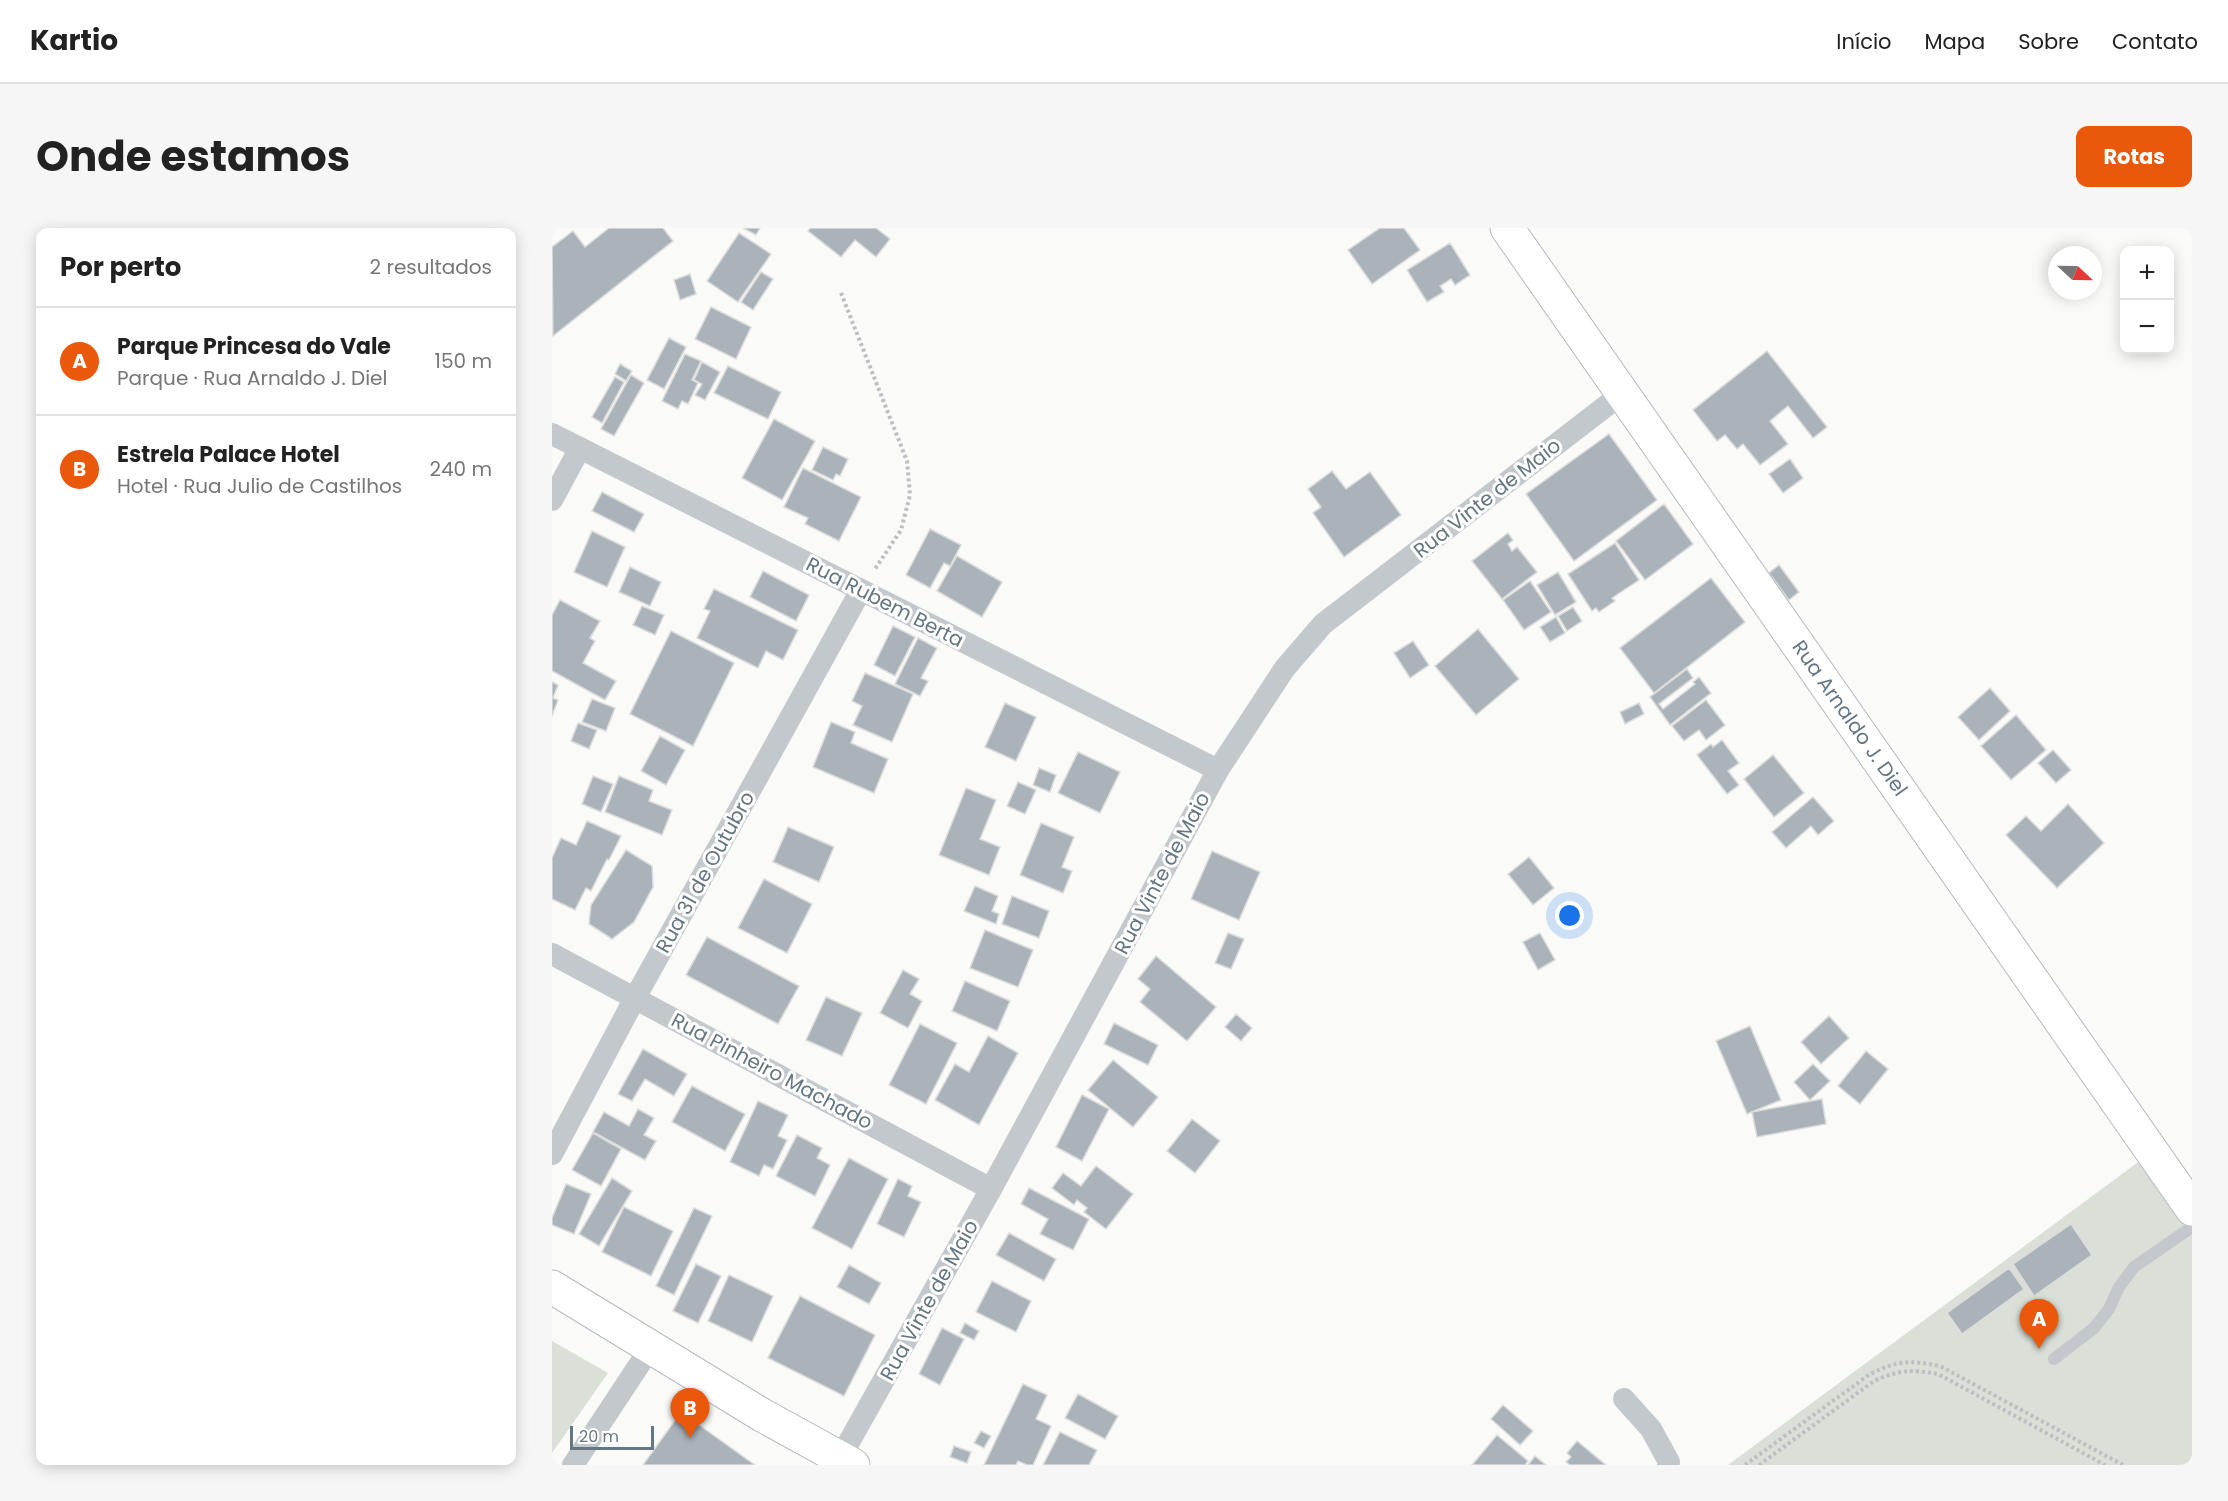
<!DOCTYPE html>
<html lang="pt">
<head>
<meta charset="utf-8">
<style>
  :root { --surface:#fff; --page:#f6f6f6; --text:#222; --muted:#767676; --line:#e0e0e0; --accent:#ea580c }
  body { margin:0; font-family:Poppins,sans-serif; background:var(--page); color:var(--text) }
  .controls { position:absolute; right:18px; top:18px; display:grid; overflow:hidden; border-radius:12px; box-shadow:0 3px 15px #0003 }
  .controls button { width:54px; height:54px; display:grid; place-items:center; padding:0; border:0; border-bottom:2px solid var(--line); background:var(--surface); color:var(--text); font:30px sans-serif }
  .compass { position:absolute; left:1496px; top:18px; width:54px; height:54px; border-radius:50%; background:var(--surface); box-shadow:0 3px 15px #0003; rotate:112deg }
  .scale { position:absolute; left:18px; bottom:15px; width:84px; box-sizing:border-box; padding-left:6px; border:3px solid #657683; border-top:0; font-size:16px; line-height:21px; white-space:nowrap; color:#657683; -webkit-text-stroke:4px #fff; paint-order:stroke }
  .you { position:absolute; left:1018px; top:688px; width:21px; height:21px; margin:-15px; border:4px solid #fff; border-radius:50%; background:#1a73e8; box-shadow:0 0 0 9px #1a73e833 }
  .badge { display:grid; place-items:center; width:39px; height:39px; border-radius:50%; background:var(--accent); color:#fff; font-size:20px; font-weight:700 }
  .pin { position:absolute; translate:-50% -50px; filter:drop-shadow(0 2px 3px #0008) }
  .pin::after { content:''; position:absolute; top:32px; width:21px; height:18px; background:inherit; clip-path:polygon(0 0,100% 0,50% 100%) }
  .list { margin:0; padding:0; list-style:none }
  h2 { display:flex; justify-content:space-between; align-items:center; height:78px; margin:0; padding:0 24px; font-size:26px }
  h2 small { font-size:20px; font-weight:400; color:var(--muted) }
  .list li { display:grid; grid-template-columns:39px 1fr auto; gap:18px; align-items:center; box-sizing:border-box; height:108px; padding:0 24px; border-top:2px solid var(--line) }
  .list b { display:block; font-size:22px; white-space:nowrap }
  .list p { margin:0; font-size:20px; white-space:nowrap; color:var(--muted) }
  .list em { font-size:20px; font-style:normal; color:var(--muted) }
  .map { position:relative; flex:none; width:1640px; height:1237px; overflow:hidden; border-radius:12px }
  header { display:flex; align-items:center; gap:36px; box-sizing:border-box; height:84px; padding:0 30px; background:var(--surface); border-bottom:2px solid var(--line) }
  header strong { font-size:28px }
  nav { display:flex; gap:33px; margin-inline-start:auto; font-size:21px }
  .intro { display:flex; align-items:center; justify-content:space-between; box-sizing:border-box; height:144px; padding:0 36px }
  h1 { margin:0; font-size:42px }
  .button { padding:15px 27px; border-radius:12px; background:var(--accent); color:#fff; font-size:21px; font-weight:700 }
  main { display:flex; gap:36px; padding:0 36px }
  aside { flex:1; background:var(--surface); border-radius:12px; box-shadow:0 3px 15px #0003 }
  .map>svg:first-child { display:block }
  .green { fill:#dadfd7 }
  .building { fill:#aab3b9; stroke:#dcdcda; stroke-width:1.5 }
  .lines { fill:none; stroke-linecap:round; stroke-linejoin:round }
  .secondary-casing { stroke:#b3babf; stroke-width:35 }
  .path { stroke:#bbbfc2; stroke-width:4; stroke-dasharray:3 3; stroke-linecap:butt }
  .lane { stroke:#c3c8cc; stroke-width:12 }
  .street { stroke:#c3c8cc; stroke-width:22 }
  .secondary { stroke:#fff; stroke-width:33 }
  .labels { text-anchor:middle; stroke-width:6; stroke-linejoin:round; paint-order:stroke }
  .street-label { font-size:20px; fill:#657683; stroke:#fff }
</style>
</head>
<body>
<header>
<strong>Kartio</strong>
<nav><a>Início</a><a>Mapa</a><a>Sobre</a><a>Contato</a></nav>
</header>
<div class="intro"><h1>Onde estamos</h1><a class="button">Rotas</a></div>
<main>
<aside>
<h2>Por perto<small>2 resultados</small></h2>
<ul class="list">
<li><span class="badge">A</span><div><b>Parque Princesa do Vale</b><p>Parque · Rua Arnaldo J. Diel</p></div><em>150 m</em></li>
<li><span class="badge">B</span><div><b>Estrela Palace Hotel</b><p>Hotel · Rua Julio de Castilhos</p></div><em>240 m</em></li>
</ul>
</aside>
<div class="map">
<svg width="1640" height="1237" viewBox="0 0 1640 1237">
  <rect width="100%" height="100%" fill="#fafaf8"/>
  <g class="green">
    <path d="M1589 932 1640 1005V1237H1176Z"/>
    <path d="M0 1113 56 1145 0 1225Z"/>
  </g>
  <g class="building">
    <path d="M57 0H111L121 13 1 108 0 19 21 3 33 19Z"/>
    <path d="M191 0H208L204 7Z"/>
    <path d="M258 0H324L338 11 324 29 303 12 289 29 256 3Z"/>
    <path d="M828 0H852L868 22 820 56 796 22Z"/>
    <path d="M187 5 219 26 186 74 155 53Z"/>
    <path d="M898 15 918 47 903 57 899 51 888 58 892 64 875 74 855 42Z"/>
    <path d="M209 44 221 51 201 82 189 74Z"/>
    <path d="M138 46 144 66 128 72 122 52Z"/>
    <path d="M159 79 199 99 184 131 143 111Z"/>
    <path d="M117 110 134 119 112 161 95 152Z"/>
    <path d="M1215 123 1275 199 1261 210 1236 178 1218 193 1236 216 1208 237 1191 216 1185 221 1173 207 1165 213 1141 182Z"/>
    <path d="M133 126 149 133 140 152 146 155 136 176 130 173 126 181 110 173Z"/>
    <path d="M150 134 168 144 153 172 143 167 150 156 142 152Z"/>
    <path d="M68 136 80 143 74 153 63 146Z"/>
    <path d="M176 138 229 164 216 191 162 165Z"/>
    <path d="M79 147 92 155 62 208 49 201Z"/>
    <path d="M63 149 72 154 50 195 40 189Z"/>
    <path d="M222 191 263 213 230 272 190 250Z"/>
    <path d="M1057 206 1105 272 1022 333 974 266Z"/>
    <path d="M271 219 296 231 288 248 284 246 281 252 260 242Z"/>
    <path d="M1238 231 1251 250 1231 265 1217 246Z"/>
    <path d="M251 240 309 269 287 313 253 296 256 290 232 279Z"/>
    <path d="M780 243 794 261 818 244 849 287 792 329 761 285 769 279 756 261Z"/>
    <path d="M50 264 92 286 82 304 40 283Z"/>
    <path d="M1112 276 1141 316 1093 352 1064 313Z"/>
    <path d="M378 301 409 317 398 338 392 335 378 360 354 347Z"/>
    <path d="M40 303 73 319 55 359 22 344Z"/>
    <path d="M956 305 961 312 956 316 960 323 965 319 985 344 950 371 920 333Z"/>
    <path d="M1063 315 1087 352 1060 370 1063 373 1047 384 1044 380 1040 383 1016 346Z"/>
    <path d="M405 328 450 354 430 389 385 363Z"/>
    <path d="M1227 337 1247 364 1237 372 1217 345Z"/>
    <path d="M78 339 109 354 98 378 67 364Z"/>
    <path d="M211 343 257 367 244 393 198 369Z"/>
    <path d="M1006 344 1024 374 1003 387 985 357Z"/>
    <path d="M1159 350 1193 394 1102 465 1068 420Z"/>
    <path d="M978 353 999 384 972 402 951 372Z"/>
    <path d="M162 361 246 402 231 432 214 423 206 440 145 410 158 383 152 381Z"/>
    <path d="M8 372 48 393 38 410 43 413 31 435 64 453 53 472 0 443V387Z"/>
    <path d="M90 378 112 387 103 407 81 397Z"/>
    <path d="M1021 379 1030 393 1015 403 1006 388Z"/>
    <path d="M1004 389 1013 405 998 414 988 399Z"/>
    <path d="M341 398 363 409 343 448 322 437Z"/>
    <path d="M926 401 967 451 924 487 883 438Z"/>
    <path d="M119 403 182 435 141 518 78 486Z"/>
    <path d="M366 410 385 420 369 450 376 453 368 468 343 456Z"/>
    <path d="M861 413 877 437 858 450 842 425Z"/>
    <path d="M1135 441 1141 450 1107 476 1111 481 1143 456 1141 454 1147 449 1159 465 1118 497 1098 469Z"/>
    <path d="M313 445 361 466 340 514 301 497 310 478 300 473Z"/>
    <path d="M0 454 6 457 1 470 6 472 0 488Z"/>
    <path d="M1438 460 1458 483 1427 512 1406 489Z"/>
    <path d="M40 471 63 480 54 503 30 494Z"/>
    <path d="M1154 472 1173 497 1154 512 1147 502 1132 513 1120 498Z"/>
    <path d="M453 475 484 489 464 533 433 519Z"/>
    <path d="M1087 475 1092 486 1073 496 1068 484Z"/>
    <path d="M1464 487 1494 522 1459 552 1429 518Z"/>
    <path d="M279 494 303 504 299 515 336 531 322 565 261 539Z"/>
    <path d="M26 495 45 502 37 521 19 513Z"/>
    <path d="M108 508 133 522 114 557 89 543Z"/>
    <path d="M1170 512 1187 535 1176 543 1187 557 1175 566 1145 527 1159 516 1161 519Z"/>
    <path d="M1501 522 1519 542 1504 555 1486 535Z"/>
    <path d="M526 524 568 544 548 585 506 565Z"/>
    <path d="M1221 527 1252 565 1222 589 1192 551Z"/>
    <path d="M487 540 504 547 498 564 481 557Z"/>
    <path d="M41 548 61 556 49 584 30 576Z"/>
    <path d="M67 548 101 562 97 573 120 582 110 607 53 584Z"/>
    <path d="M466 554 484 562 473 586 455 578Z"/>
    <path d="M414 560 444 572 428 611 448 619 437 647 387 627Z"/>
    <path d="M1261 569 1282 593 1266 607 1259 598 1234 620 1220 604Z"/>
    <path d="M1516 576 1552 615 1505 660 1454 607 1474 588 1489 603Z"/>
    <path d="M35 593 69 608 57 632 55 631 39 663 34 660 23 682 0 671V630L9 610 24 617Z"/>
    <path d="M489 595 522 609 510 639 520 643 511 665 468 647Z"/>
    <path d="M236 599 282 619 267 654 221 634Z"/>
    <path d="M74 622 100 638 101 659 82 694 60 711 37 696 39 677Z"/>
    <path d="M660 623 708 644 687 692 639 671Z"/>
    <path d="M977 629 1002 660 981 677 956 646Z"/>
    <path d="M212 651 260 676 235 725 186 700Z"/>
    <path d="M423 658 446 668 440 683 447 686 444 696 412 683Z"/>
    <path d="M460 668 497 683 487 710 450 696Z"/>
    <path d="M433 702 481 722 466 759 418 740Z"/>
    <path d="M676 705 692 711 679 741 663 735Z"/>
    <path d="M988 705 1003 732 986 742 971 714Z"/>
    <path d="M155 709 247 758 226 796 134 747Z"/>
    <path d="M604 728 664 779 635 813 588 774 598 761 586 751Z"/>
    <path d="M351 742 367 751 358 766 370 773 356 800 328 785Z"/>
    <path d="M413 753 458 773 445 803 400 783Z"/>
    <path d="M274 769 310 785 290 828 254 812Z"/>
    <path d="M684 786 700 800 689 813 673 799Z"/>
    <path d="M1277 788 1297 810 1269 836 1249 814Z"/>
    <path d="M562 795 606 817 596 837 552 816Z"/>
    <path d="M368 796 405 815 374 876 337 857Z"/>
    <path d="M1198 798 1229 872 1195 886 1164 813Z"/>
    <path d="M436 808 466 825 427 897 383 872 403 836 417 844Z"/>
    <path d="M91 821 135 846 122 868 93 851 80 873 66 866Z"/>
    <path d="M1314 823 1336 841 1308 876 1286 858Z"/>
    <path d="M561 832 606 869 581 899 536 862Z"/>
    <path d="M1261 836 1278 853 1258 872 1242 854Z"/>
    <path d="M140 858 193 886 173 923 120 894Z"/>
    <path d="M530 867 557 881 530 933 504 919Z"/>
    <path d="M1270 871 1274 896 1205 909 1200 884Z"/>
    <path d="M206 873 236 887 226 908 235 912 221 941 212 937 207 948 178 934Z"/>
    <path d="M86 881 102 890 92 907 104 913 93 932 41 904 52 884 77 898Z"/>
    <path d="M640 891 668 913 643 945 615 923Z"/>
    <path d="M41 905 69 921 49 958 20 942Z"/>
    <path d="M245 907 270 920 265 930 278 937 263 968 224 948Z"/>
    <path d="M297 930 336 951 300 1021 260 1000Z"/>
    <path d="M544 938 581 966 554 1001 532 984 535 980 525 972 522 977 500 960 511 945 529 958Z"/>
    <path d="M60 950 80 963 47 1018 27 1006Z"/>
    <path d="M346 951 360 958 356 968 369 974 352 1009 325 996Z"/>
    <path d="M14 956 39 966 22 1006 0 997V990Z"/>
    <path d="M477 960 537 991 521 1022 488 1006 496 991 469 976Z"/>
    <path d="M72 979 121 1003 99 1048 50 1024Z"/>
    <path d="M142 980 160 988 122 1067 104 1058Z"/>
    <path d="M1519 996 1540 1027 1482 1068 1461 1036Z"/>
    <path d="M457 1005 504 1031 492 1053 444 1027Z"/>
    <path d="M144 1036 169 1048 146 1095 121 1083Z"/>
    <path d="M297 1037 329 1055 317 1076 285 1059Z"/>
    <path d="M1457 1040 1472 1061 1410 1106 1395 1085Z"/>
    <path d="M177 1047 221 1068 200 1114 156 1093Z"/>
    <path d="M440 1053 479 1073 464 1104 424 1084Z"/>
    <path d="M248 1068 323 1107 292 1168 216 1130Z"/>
    <path d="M413 1095 427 1103 422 1112 408 1105Z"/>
    <path d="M390 1100 412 1111 388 1157 367 1146Z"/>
    <path d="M471 1156 495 1167 484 1191 499 1198 481 1237H475L466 1233 464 1237H432Z"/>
    <path d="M526 1166 566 1188 553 1211 513 1190Z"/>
    <path d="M951 1177 981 1203 968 1217 939 1191Z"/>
    <path d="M129 1184 203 1237H91Z"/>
    <path d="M429 1203 439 1208 432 1220 422 1215Z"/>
    <path d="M508 1204 545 1222 537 1237H491Z"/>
    <path d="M945 1207 976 1233 973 1237H920Z"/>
    <path d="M1025 1213 1054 1237H1018L1014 1234 1019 1229 1015 1225Z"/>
    <path d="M402 1218 419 1224 415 1235 398 1229Z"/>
    <path d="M983 1228 994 1237H976Z"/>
  </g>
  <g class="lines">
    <defs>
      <g id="secondary">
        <path d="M955 0 1640 981"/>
        <path d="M0 1059 210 1187 301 1237"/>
      </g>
    </defs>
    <use href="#secondary" class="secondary-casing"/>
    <g class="path">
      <path d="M289 65 355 233 358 267 349 302 323 341"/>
      <path d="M1193 1237 1318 1146C1347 1132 1357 1132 1388 1138L1571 1237"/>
      <path d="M1207 1237 1322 1153C1347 1142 1358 1141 1386 1146L1553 1237"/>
    </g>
    <path class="lane" d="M1502 1131 1542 1100 1557 1081 1567 1059 1582 1039 1640 999"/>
    <g class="street">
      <path d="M0 206 666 542"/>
      <path d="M0 272 28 220"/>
      <path d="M0 726 439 961"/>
      <path d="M0 926 83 770 309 362"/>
      <path d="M1072 1171 1099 1201 1117 1234 1116 1237"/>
      <path d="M288 1230 439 961 666 542 733 440 771 396 1071 165"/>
      <path d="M21 1237 99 1119"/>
    </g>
    <use href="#secondary" class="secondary"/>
  </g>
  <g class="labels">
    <g class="street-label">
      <text transform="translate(935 270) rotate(-38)" y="7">Rua Vinte de Maio</text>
      <text transform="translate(333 374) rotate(27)" y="7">Rua Rubem Berta</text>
      <text transform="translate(1298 490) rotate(55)" y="7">Rua Arnaldo J. Diel</text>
      <text transform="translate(153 644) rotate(-61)" y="7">Rua 31 de Outubro</text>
      <text transform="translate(610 645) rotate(-62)" y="7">Rua Vinte de Maio</text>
      <text transform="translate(220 843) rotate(28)" y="7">Rua Pinheiro Machado</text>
      <text transform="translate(377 1072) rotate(-61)" y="7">Rua Vinte de Maio</text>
    </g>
  </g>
</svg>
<div class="controls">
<button>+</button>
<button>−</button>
</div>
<svg class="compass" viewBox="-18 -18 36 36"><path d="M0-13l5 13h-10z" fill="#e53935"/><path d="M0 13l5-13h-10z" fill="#767676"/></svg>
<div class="scale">20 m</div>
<div class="you"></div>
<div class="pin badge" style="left:1487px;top:1121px">A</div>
<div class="pin badge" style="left:138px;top:1210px">B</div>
</div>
</main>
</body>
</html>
